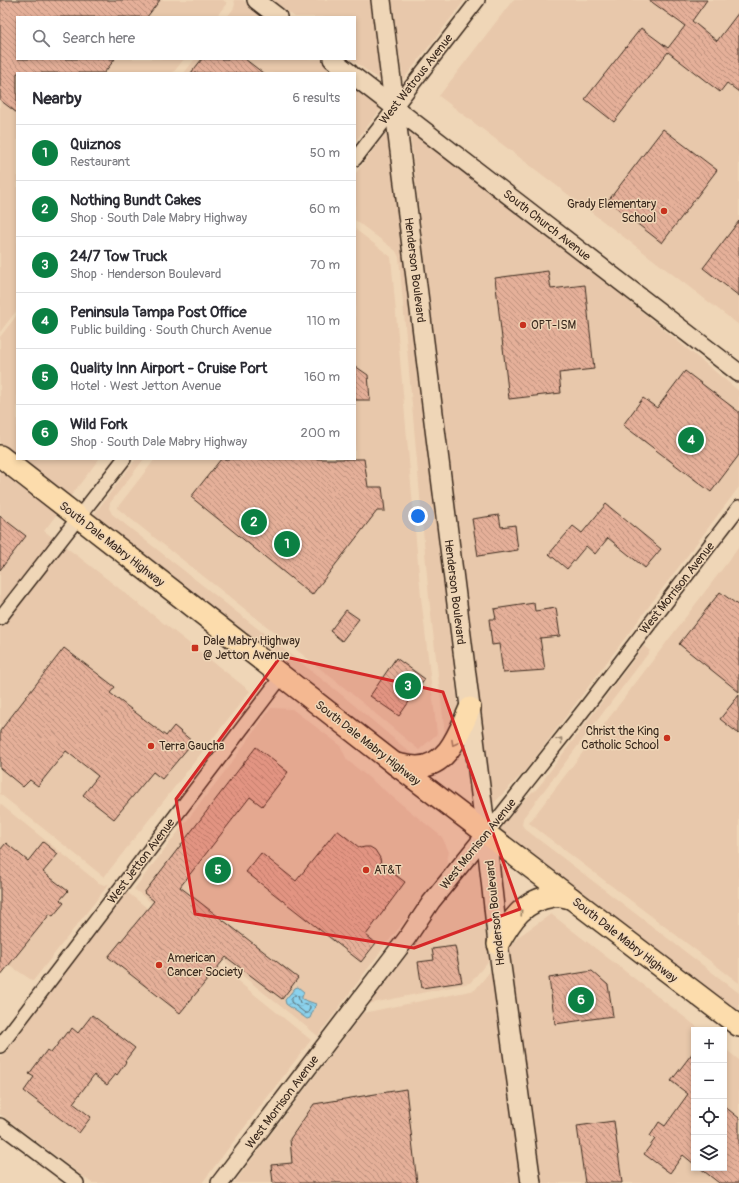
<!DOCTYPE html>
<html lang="en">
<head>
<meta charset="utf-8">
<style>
  :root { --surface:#fff; --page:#f7f7f7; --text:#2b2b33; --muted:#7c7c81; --line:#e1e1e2; --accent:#0b8043 }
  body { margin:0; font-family:Pangolin,sans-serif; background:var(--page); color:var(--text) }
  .controls { position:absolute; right:12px; bottom:12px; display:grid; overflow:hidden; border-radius:0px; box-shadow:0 2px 6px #0003 }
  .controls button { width:36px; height:36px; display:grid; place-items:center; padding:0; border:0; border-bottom:1px solid var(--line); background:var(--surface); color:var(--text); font:20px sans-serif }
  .you { position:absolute; left:418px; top:516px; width:14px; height:14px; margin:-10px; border:3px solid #fff; border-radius:50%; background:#1a73e8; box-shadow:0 0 0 6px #1a73e833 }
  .badge { display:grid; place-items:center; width:26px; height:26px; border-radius:50%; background:var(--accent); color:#fff; font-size:13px; font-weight:700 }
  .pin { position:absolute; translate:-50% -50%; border:2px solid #fff; box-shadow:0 1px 4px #0006 }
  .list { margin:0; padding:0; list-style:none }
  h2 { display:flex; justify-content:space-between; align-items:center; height:52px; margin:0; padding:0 16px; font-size:17px }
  h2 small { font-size:13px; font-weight:400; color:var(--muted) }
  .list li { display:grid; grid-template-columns:26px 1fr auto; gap:12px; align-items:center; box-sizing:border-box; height:56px; padding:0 16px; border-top:1px solid var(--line) }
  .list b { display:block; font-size:15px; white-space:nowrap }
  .list p { margin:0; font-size:13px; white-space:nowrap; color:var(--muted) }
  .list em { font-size:13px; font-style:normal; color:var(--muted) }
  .icon { flex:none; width:22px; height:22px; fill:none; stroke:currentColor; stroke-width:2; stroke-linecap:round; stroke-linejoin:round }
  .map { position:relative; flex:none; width:739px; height:1183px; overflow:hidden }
  .search { position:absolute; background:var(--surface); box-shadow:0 2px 6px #0003; left:16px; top:16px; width:340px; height:44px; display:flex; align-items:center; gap:10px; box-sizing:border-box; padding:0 14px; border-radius:0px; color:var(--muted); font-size:15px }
  .panel { position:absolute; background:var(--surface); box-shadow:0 2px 6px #0003; left:16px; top:72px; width:340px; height:388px; border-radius:0px }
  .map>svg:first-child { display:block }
  .built { fill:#e8c8ab }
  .water { fill:url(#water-waves); stroke:#6b8f9a }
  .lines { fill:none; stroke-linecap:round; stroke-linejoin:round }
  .shore { stroke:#5b6d71; stroke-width:1 }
  .building { fill:url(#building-back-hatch); stroke:#3b2a1e }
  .minor-casing { stroke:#3b2a1e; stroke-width:16 }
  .tertiary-casing { stroke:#3b2a1e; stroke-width:20 }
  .secondary-casing { stroke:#3b2a1e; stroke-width:22 }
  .primary-casing { stroke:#3b2a1e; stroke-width:24 }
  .minor { stroke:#efd6b7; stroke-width:13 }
  .tertiary { stroke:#efd6b7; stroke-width:17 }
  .secondary { stroke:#efd6b7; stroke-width:19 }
  .primary { stroke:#fcdcac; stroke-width:21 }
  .oneway { stroke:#95806a }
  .oneway2 { stroke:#9c8365 }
  .marked { fill:#d62828; fill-opacity:0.2; stroke:#d62828; stroke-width:3; stroke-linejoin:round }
  .poi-dot { fill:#c8321e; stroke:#efd6b7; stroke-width:1.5 }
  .labels { text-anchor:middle; stroke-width:3; stroke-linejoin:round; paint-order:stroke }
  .street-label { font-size:12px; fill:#3b2a1e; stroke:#efd6b7 }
  .poi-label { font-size:12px; fill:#3b2a1e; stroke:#efd6b7; text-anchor:start }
</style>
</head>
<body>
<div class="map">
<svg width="739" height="1183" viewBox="0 0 739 1183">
  <defs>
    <pattern id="water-waves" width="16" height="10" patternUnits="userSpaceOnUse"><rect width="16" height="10" fill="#8bd2ed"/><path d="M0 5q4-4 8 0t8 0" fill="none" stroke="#79b4cb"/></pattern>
    <pattern id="building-back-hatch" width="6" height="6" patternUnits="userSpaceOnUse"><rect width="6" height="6" fill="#e5b099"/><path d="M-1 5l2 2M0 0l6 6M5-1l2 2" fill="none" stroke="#bb8f7c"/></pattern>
  </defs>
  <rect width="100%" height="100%" fill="#efd6b7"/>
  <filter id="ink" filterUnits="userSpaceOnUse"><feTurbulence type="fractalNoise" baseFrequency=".025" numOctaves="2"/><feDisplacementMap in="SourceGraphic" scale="8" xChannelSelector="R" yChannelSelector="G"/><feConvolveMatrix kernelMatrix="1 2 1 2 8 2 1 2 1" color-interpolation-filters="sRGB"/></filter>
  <g filter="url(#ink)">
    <g class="built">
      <path d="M0 0H223L227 3 216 17H17V59H184L173 73H17V310L0 332Z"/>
      <path d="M234 0H243L266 17H227L234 8 235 4Z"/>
      <path d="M272 0H373L385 84 351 59H355V17H295Z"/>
      <path d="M392 0H465L403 80Z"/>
      <path d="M513 0H739V325L439 96Z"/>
      <path d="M195 59H322L341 73H184Z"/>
      <path d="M355 83 384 105 355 142Z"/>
      <path d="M409 124 441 148 739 391V487L524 772 489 808 477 710 480 704 477 702Z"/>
      <path d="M390 128 431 476 445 587 458 706 443 742 435 749 432 750 443 740 445 734 429 598 399 257 396 251 355 220V174Z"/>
      <path d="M355 229 391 257 421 597 437 734 419 750 346 689 117 508 155 459H355Z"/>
      <path d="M17 315V459H99L44 531 79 557 250 691 104 877 0 794V337Z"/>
      <path d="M136 459H144L110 503 109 508 112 514 342 695 412 754H399L92 517Z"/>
      <path d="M739 547V983L529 823Z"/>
      <path d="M644 646 650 651 523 818 522 825 525 829 739 993V1015L577 891 576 886H570L496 829 533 791 534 792 545 779H544Z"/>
      <path d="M271 708 292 709 340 745 347 760 442 837 449 852 445 870 384 947 318 1036 134 889 229 766Z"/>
      <path d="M0 804 99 883 104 885 109 884 33 981 0 959Z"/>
      <path d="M476 855 488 941 485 946 489 949 490 959 470 983 363 1005 436 910Z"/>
      <path d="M127 892 311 1040 202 1183H92L0 1114V1057Z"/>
      <path d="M551 914 701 1030H694V1168H724V1048L739 1060V1183H234L363 1013 475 990 518 937Z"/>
    </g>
    <path class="water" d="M298 987 304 992 302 997V999L316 1004 310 1018 307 1019 286 1004 285 1000 295 988Z"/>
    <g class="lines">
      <path class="shore" d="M295 995 298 996 300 1003 310 1006V1008L308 1013H305L291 1002V1000Z"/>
    </g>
    <g class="building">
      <path d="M0 0H160L147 17H17V59H115L104 73H17V113L0 100Z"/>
      <path d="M649 0H707L692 21 717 41 739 12V92L727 83 720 92 668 52 614 122 585 99 641 28 668 48 685 26Z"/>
      <path d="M202 59H245L263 73H191Z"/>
      <path d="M663 129 717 170 662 243 608 201Z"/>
      <path d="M739 221V296L703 268Z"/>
      <path d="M548 271 551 289 585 285 594 369 559 373 561 393 509 399 495 278Z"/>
      <path d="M355 366 368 375 370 400H355Z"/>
      <path d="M685 371 739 412V455L711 492 623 425 643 398 657 408Z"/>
      <path d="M221 459H364L368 487H382L385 511H377L312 595 191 497Z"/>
      <path d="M606 504 661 549 645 568 608 538 595 554 586 546 567 569 549 554 573 526 582 533Z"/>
      <path d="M499 515 501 527 515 525 518 550 478 556 472 519Z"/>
      <path d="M0 516 26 536 0 570Z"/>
      <path d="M720 592 739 606V692L679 644Z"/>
      <path d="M534 603 535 611 556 608 560 636 540 638 545 670 503 673 499 644 492 645 489 619H496L494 609Z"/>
      <path d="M346 610 359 619 342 641 330 631Z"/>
      <path d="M64 648 115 687 110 693 166 736 174 726 193 742 162 779 153 772 114 819 83 795 98 776 66 751 38 786 30 780 23 787 0 768V731Z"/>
      <path d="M396 658 425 679 399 716 370 696Z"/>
      <path d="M739 695V734L720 719Z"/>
      <path d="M256 747 288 772 262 806 250 797 180 887 298 978 282 999 226 957 180 1013 108 957 154 901 144 893Z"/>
      <path d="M337 830 360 848 365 847H370L375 850 380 858 381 864 405 882 366 935 376 943 361 962 246 872 261 853 296 881Z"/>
      <path d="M43 842 58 854 43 872 68 891 60 900 64 903 53 916 50 914 0 976V850L6 843 28 861Z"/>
      <path d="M455 946 462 982 422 988 418 962 434 960 432 949Z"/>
      <path d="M592 971 608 985 613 1016 555 1024 549 978Z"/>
      <path d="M92 1015 135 1048 125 1061 126 1062 117 1075 116 1074 107 1085 94 1075 73 1103 91 1117 79 1133 24 1091 34 1077 29 1074 47 1050 51 1053 67 1032 69 1033 72 1028 78 1033Z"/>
      <path d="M694 1051V1164L683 1155 670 1173 644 1154 655 1139 650 1136 659 1122 665 1126 688 1094 671 1081Z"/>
      <path d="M406 1089 417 1183H273L271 1165 292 1163 290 1139 314 1104Z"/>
      <path d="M724 1106 739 1118V1183H719L700 1168H724Z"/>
      <path d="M614 1121 622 1183H585L577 1126Z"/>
    </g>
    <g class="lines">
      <defs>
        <g id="minor">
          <path d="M355 159 478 0"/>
          <path d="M0 618 124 459"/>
          <path d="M486 834 586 707 739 507"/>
          <path d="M0 1046 282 676"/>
          <path d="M0 1125 77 1183"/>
        </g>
        <g id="tertiary">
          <path d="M256 0 278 17"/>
          <path d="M332 59 350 73"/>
          <path d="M355 77 739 373"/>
          <path d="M220 1183 407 938 431 902 486 834"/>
        </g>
        <path id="secondary" d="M381 0 486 834 498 944 531 1183"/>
        <g id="primary">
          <path d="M0 456 395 764 739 1026"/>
          <path d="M395 764C402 765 409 767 417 767 449 766 459 732 470 708"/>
          <path d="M498 944C511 920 524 900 553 896 559 895 566 897 571 898"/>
        </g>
      </defs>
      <use href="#minor" class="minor-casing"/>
      <use href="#tertiary" class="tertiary-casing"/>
      <use href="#secondary" class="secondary-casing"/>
      <use href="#primary" class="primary-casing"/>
      <use href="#minor" class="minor"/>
      <use href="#tertiary" class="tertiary"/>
      <use href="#secondary" class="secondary"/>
      <use href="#primary" class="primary"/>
    </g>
    <defs><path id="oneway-chevron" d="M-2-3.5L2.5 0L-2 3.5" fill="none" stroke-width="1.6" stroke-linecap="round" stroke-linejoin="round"/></defs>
    <use class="oneway" href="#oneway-chevron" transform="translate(560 740) rotate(-52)"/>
    <g class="oneway2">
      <use href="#oneway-chevron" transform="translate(454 743) rotate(119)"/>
      <use href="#oneway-chevron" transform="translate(520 912) rotate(-47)"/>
    </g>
  </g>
  <path class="marked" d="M281 656 443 692 520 909 414 948 195 914 176 799Z"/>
  <g class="poi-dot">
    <circle cx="664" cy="211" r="4"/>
    <circle cx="523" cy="325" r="4"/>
    <rect x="191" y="644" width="8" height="8" rx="2"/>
    <circle cx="667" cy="738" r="4"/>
    <circle cx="151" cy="746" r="4"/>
    <circle cx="366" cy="870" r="4"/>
    <circle cx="159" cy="965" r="4"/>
  </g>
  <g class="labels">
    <g class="street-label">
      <text transform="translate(416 79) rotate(-52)" y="4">West Watrous Avenue</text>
      <text transform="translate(547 225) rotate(38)" y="4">South Church Avenue</text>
      <text transform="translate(415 270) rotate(83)" y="4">Henderson Boulevard</text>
      <text transform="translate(112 544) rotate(38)" y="4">South Dale Mabry Highway</text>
      <text transform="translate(677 588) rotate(-52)" y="4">West Morrison Avenue</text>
      <text transform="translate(455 592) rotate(83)" y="4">Henderson Boulevard</text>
      <text transform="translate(368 743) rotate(38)" y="4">South Dale Mabry Highway</text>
      <text transform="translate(478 844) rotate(-51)" y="4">West Morrison Avenue</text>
      <text transform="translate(141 861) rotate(-53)" y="4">West Jetton Avenue</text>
      <text transform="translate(495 913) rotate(-96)" y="4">Henderson Boulevard</text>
      <text transform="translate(625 940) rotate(38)" y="4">South Dale Mabry Highway</text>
      <text transform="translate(282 1102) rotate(-53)" y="4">West Morrison Avenue</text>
    </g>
    <g class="poi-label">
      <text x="656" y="208" text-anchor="end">Grady Elementary<tspan x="656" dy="14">School</tspan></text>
      <text x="531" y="329">OPT-ISM</text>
      <text x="203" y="645">Dale Mabry Highway<tspan x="203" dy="14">@ Jetton Avenue</tspan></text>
      <text x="659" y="735" text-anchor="end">Christ the King<tspan x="659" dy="14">Catholic School</tspan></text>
      <text x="159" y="750">Terra Gaucha</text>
      <text x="374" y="874">AT&amp;T</text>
      <text x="167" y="962">American<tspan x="167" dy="14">Cancer Society</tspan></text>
    </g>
  </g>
</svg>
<div class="controls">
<button>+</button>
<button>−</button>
<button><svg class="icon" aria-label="locate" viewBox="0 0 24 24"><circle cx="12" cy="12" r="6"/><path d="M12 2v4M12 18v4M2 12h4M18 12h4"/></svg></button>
<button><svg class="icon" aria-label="layers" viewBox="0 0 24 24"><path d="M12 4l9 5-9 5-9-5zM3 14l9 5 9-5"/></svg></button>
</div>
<div class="you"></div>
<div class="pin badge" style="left:287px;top:544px">1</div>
<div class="pin badge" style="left:254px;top:522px">2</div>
<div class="pin badge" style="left:408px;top:686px">3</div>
<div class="pin badge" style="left:691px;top:440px">4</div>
<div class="pin badge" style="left:218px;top:870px">5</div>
<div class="pin badge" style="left:581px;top:1000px">6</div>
<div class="search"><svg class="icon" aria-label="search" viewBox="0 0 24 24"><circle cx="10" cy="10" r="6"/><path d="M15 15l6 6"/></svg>Search here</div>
<section class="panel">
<h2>Nearby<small>6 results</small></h2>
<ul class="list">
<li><span class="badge">1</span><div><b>Quiznos</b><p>Restaurant</p></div><em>50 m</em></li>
<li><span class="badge">2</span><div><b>Nothing Bundt Cakes</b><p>Shop · South Dale Mabry Highway</p></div><em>60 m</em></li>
<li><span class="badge">3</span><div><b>24/7 Tow Truck</b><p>Shop · Henderson Boulevard</p></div><em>70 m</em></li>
<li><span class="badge">4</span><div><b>Peninsula Tampa Post Office</b><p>Public building · South Church Avenue</p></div><em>110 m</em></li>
<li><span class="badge">5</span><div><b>Quality Inn Airport - Cruise Port</b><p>Hotel · West Jetton Avenue</p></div><em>160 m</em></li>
<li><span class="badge">6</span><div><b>Wild Fork</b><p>Shop · South Dale Mabry Highway</p></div><em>200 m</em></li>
</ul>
</section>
</div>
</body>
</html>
